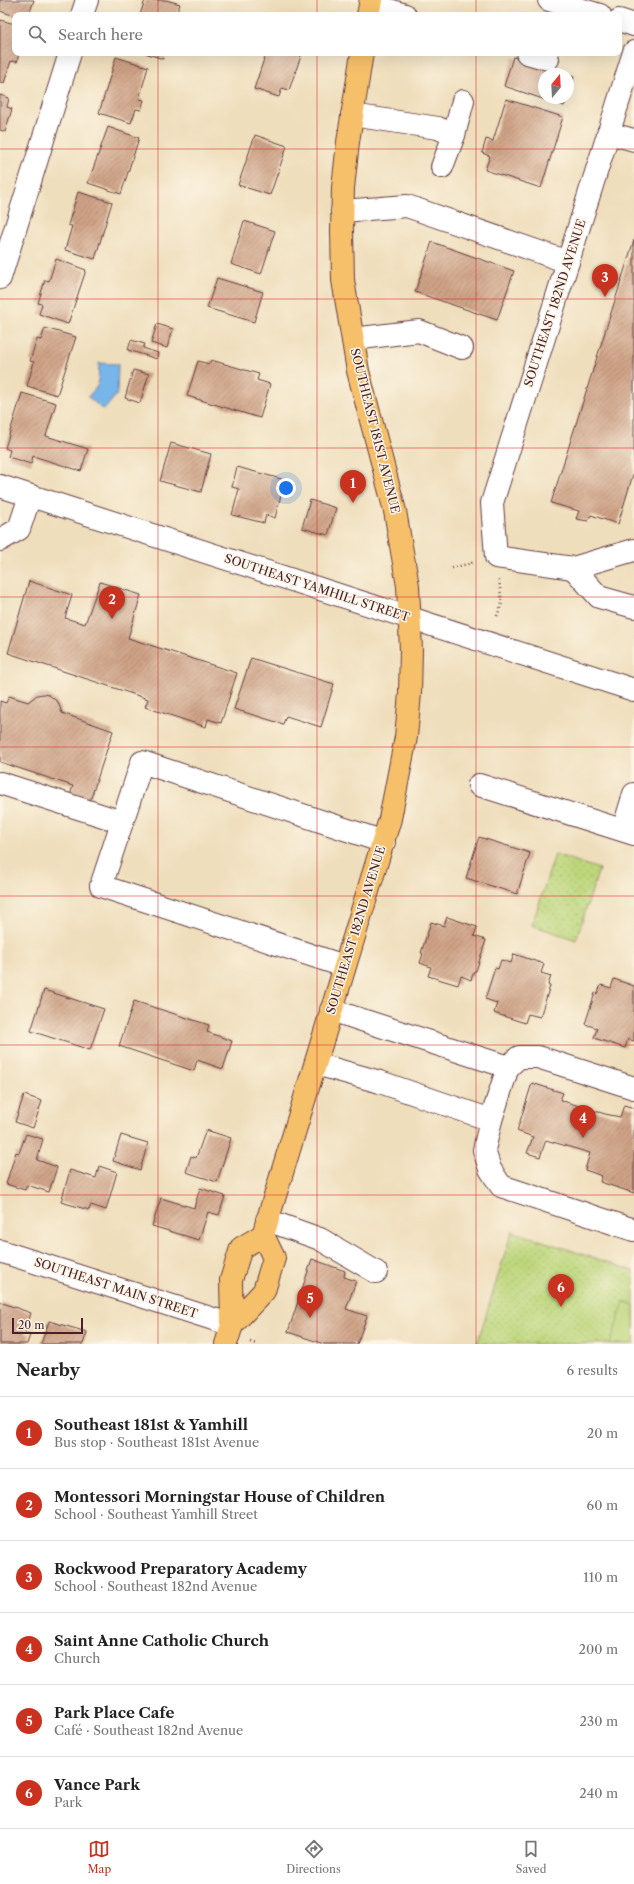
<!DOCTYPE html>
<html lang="en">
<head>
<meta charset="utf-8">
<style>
  :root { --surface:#fff; --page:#f6f6f6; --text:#222; --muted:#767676; --line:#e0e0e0; --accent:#c8321e }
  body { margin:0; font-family:"Libre Caslon Text",serif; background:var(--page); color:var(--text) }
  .compass { position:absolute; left:538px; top:68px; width:36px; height:36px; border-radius:50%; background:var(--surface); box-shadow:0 4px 16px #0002; rotate:18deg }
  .scale { position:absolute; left:12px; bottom:10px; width:71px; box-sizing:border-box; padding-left:4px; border:2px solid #4a1f2b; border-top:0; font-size:11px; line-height:14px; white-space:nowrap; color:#4a1f2b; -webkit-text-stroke:3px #fcf5e5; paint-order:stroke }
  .you { position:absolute; left:286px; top:488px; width:14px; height:14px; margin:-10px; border:3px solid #fff; border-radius:50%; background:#1a73e8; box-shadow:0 0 0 6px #1a73e833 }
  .badge { display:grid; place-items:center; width:26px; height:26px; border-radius:50%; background:var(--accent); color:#fff; font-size:13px; font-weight:700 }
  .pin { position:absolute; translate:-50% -33px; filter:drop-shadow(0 1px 2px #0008) }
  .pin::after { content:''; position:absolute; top:21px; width:14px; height:12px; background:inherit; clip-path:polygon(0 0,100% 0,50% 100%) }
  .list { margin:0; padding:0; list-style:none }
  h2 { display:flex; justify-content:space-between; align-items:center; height:52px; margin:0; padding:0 16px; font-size:17px }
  h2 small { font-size:13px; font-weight:400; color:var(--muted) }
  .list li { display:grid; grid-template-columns:26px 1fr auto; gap:12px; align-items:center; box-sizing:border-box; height:72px; padding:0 16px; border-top:1px solid var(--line) }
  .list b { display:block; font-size:15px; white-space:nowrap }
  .list p { margin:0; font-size:13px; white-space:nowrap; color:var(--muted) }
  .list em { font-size:13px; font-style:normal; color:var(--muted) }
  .icon { flex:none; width:22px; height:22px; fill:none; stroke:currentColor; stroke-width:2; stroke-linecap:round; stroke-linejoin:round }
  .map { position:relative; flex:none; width:634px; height:1344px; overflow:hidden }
  .search { position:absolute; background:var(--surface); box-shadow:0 4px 16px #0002; left:12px; right:12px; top:12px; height:44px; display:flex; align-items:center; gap:10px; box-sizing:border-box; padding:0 14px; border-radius:8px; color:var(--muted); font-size:15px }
  .sheet { height:484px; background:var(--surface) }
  nav { display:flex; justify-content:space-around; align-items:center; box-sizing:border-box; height:56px; border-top:1px solid var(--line); background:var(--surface); font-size:11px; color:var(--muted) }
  nav a { display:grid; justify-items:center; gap:2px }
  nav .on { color:var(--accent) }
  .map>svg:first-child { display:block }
  .park { fill:url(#park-dots); stroke:#847b54 }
  .pitch { fill:#bdd77c; stroke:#847b54 }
  .water { fill:#76b6ea; stroke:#606a8a }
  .building { fill:url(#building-hatch) }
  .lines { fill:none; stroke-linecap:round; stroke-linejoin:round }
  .minor-casing { stroke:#633c41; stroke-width:24 }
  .major-casing { stroke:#633c41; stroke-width:24 }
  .path { stroke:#633c41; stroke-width:2.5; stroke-dasharray:1 3; stroke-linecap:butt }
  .minor { stroke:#fff; stroke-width:22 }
  .major { stroke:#f6c06b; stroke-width:22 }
  .grid { fill:none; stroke:#d62828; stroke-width:1; stroke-opacity:0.55 }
  .labels { text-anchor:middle; stroke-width:3; stroke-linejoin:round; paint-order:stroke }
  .street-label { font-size:12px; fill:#4a1f2b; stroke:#fcf5e5 }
</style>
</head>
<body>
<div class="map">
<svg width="634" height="1344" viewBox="0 0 634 1344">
  <defs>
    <pattern id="park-dots" width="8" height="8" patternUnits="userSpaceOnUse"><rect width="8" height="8" fill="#bdd77c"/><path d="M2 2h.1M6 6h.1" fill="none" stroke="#a4b86b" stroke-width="1.8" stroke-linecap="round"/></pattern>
    <pattern id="building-hatch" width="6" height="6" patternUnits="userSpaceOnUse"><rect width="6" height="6" fill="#cfa386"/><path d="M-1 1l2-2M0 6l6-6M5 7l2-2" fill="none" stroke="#aa846e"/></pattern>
  </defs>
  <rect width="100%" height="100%" fill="#fcf5e5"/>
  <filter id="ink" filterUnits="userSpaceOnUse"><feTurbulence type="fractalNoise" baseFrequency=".025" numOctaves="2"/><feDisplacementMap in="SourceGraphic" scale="8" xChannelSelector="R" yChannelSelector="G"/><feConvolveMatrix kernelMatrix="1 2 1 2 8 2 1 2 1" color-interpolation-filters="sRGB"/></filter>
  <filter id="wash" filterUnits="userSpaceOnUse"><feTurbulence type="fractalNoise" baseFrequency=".012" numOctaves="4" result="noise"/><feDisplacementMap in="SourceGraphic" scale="16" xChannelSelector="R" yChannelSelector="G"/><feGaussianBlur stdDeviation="0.9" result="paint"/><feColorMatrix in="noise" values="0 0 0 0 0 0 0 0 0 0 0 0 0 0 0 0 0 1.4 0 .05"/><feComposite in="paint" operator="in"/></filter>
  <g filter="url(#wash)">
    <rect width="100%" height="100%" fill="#efdebc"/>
    <g class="park">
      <path d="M555 854 599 869 576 940 532 925Z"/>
      <path d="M512 1231 634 1271V1344H477Z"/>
    </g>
    <path class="pitch" d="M624 1302 634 1305V1344H610Z"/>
    <path class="water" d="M99 363 118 364 117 394 104 410 88 397 98 385Z"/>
    <g id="blocks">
      <g class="building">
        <path d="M0 0H34L29 15 15 16 0 11Z"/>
        <path d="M145 0H166L180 4 176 15H140Z"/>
        <path d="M0 20 15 24V53H19L17 62 11 61 4 83 0 82Z"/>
        <path d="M145 53H164L163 59Z"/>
        <path d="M266 53H302L289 90 282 88 279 97 254 89Z"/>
        <path d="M116 57 148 67 139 99 144 100 141 110 136 109 131 123 99 113Z"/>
        <path d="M513 57 563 74H544V98H567L564 106 504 86Z"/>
        <path d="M568 75 574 77 568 94Z"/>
        <path d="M0 95 9 98 7 107 12 109 5 132 0 130Z"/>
        <path d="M506 99 563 117 541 188 485 170 490 156 482 153 486 139 493 141Z"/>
        <path d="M108 127 139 138 121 194 88 183Z"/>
        <path d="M255 135 287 146 270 195 238 185Z"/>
        <path d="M78 192 112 202 95 259 65 250 72 226 68 225Z"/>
        <path d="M244 221 275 231 261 274 231 264Z"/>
        <path d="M634 240V471L618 524 591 515 588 521 576 519 579 511 551 503Z"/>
        <path d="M432 242 514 271 497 320 415 292Z"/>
        <path d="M56 259 86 270 68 324 39 314 42 304 38 303 45 280 49 281Z"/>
        <path d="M217 278 263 292 254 322 207 308Z"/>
        <path d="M157 324 173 329 167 348 151 343Z"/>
        <path d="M45 328 76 337 57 395 27 386 34 362 30 361 37 339 41 340Z"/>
        <path d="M131 340 145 344 143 348 158 353 157 359 128 350Z"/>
        <path d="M211 360 259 374 257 380 270 384 260 418 187 396 198 361 209 364Z"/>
        <path d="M133 370 149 374 140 403 125 398Z"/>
        <path d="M22 393 56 403 46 436 88 449 81 471 33 456 31 464 8 457 10 450 5 448Z"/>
        <path d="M171 443 211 454 201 492 160 481Z"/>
        <path d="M237 467 285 480 275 518 266 515 264 523 232 515 239 489 232 487Z"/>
        <path d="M310 500 336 508 328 535 302 528Z"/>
        <path d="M29 581 72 595 65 618 85 624 100 582 141 595 128 638 237 673 221 723 208 719 206 727 145 707 148 699 8 653Z"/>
        <path d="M251 658 334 684 321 727 286 716 283 724 234 709Z"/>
        <path d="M43 694 49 695 58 702 62 713 113 731 89 804 69 798 73 786 0 762V701L6 703 9 696 28 702 37 695Z"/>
        <path d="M479 837 530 853 517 894 466 878Z"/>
        <path d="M447 917 477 927 474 936 486 940 476 971H474L471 980 461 976 458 985 428 976 431 967 420 963 423 954 421 953 431 922 444 926Z"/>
        <path d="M514 954 544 964 541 973 551 976 548 985 550 986 540 1017 528 1014 525 1023 494 1013 497 1003 485 999 495 968 498 969 501 960 511 963Z"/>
        <path d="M614 979 634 986V1041L628 1039 625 1048 594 1038 597 1028 585 1024 595 993 597 994 601 985 611 988Z"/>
        <path d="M44 990 104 1009 90 1050 31 1031Z"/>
        <path d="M134 1001 209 1025 207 1032 232 1041 223 1069 197 1060 194 1071 119 1046Z"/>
        <path d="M532 1083 563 1093 560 1100 605 1114 620 1117 624 1105 634 1108V1193L600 1182 602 1176 585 1170 590 1153 546 1140 540 1157 527 1153 533 1137 517 1131Z"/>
        <path d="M24 1095 42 1101 33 1128 15 1122Z"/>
        <path d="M206 1130 231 1138 217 1182 186 1172 191 1156 196 1158Z"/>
        <path d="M26 1134 43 1139 37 1160 57 1167 49 1192 27 1185 25 1190 6 1184 16 1152 19 1153Z"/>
        <path d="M121 1135 148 1143 140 1170 113 1161Z"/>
        <path d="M99 1166 117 1172 106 1210 91 1205 89 1210 61 1202 70 1170 96 1178Z"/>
        <path d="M200 1188 225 1196 219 1215 208 1212 199 1240 152 1226 161 1198 194 1208Z"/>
        <path d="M312 1259 345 1271 344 1277 356 1281 346 1309 367 1316 357 1344H324L288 1332Z"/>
        <path d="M0 1302 31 1313 25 1333 30 1335 27 1344H0Z"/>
        <path d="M49 1321 87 1332 83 1344H41Z"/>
      </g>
    </g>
  </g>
  <g filter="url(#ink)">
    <use href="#blocks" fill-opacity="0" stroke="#633c41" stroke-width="1"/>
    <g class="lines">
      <defs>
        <g id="minor">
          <path d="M549 0 600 15"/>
          <path d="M370 4 405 15"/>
          <path d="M82 15 87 0"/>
          <path d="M619 20 634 25"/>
          <path d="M634 52 492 503 496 557 573 568 634 550"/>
          <path d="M527 53 548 59"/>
          <path d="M352 115 438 128 454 135 442 167"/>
          <path d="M608 133 634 140"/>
          <path d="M454 135 463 101"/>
          <path d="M342 211 407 206 568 262"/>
          <path d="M0 278 70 53"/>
          <path d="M353 339 419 331 462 348"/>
          <path d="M0 486 634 690"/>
          <path d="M0 540 19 529 30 496"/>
          <path d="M573 568 599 597 634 607"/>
          <path d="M0 783 122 822"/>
          <path d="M479 785 634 834"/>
          <path d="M623 830 634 794"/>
          <path d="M344 966 101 886 142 762 384 842"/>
          <path d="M331 1010 508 1067"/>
          <path d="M316 1064 380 1082 491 1120"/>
          <path d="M634 1088 538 1057H519L508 1067 491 1120 484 1150 490 1169 501 1186 634 1230"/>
          <path d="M267 1220 320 1239 376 1272"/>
          <path d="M0 1251 232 1325"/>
        </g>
        <g id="major">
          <path d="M368 15 371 0"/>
          <path d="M232 1325 264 1291 274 1258 263 1235 390 819 406 737 410 693 411 650 408 586 400 540 395 511 358 371 343 280 342 231 343 188 348 142 362 53"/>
          <path d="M226 1344 232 1325 231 1280 241 1248 263 1235"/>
        </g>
      </defs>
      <use href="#minor" class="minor-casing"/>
      <use href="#major" class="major-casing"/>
      <g class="path">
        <path d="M452 568 475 562"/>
        <path d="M497 616 502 603 499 580"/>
        <path d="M250 1342 257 1344"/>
      </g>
      <use href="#minor" class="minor"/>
      <use href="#major" class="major"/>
    </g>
  </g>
  <path class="grid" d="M158 0V15M317 0V15M476 0V15M158 53V1344M317 53V1344M476 53V1344M0 149H634M0 299H634M0 448H634M0 597H634M0 747H634M0 896H634M0 1045H634M0 1195H634"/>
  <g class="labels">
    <g class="street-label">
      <text transform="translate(555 303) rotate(-72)" y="4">SOUTHEAST 182ND AVENUE</text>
      <text transform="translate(375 431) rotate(76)" y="4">SOUTHEAST 181ST AVENUE</text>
      <text transform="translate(317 588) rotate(18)" y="4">SOUTHEAST YAMHILL STREET</text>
      <text transform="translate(356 930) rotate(-73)" y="4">SOUTHEAST 182ND AVENUE</text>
      <text transform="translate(116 1288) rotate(18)" y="4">SOUTHEAST MAIN STREET</text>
    </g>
  </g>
</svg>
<svg class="compass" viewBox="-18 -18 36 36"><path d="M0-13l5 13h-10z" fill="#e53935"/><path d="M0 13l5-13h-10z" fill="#767676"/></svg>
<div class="scale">20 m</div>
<div class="you"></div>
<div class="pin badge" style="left:353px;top:503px">1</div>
<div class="pin badge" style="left:112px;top:619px">2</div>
<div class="pin badge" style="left:605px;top:297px">3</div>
<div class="pin badge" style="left:583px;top:1138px">4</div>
<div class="pin badge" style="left:310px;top:1318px">5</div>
<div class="pin badge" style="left:561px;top:1307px">6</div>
<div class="search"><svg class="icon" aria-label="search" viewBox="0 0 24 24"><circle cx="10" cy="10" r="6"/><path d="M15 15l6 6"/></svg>Search here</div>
</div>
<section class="sheet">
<h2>Nearby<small>6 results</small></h2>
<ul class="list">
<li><span class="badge">1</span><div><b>Southeast 181st &amp; Yamhill</b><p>Bus stop · Southeast 181st Avenue</p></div><em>20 m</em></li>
<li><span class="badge">2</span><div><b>Montessori Morningstar House of Children</b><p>School · Southeast Yamhill Street</p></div><em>60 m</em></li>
<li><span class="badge">3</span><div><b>Rockwood Preparatory Academy</b><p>School · Southeast 182nd Avenue</p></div><em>110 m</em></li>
<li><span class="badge">4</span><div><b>Saint Anne Catholic Church</b><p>Church</p></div><em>200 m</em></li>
<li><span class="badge">5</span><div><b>Park Place Cafe</b><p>Café · Southeast 182nd Avenue</p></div><em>230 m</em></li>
<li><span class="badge">6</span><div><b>Vance Park</b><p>Park</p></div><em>240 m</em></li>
</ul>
</section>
<nav>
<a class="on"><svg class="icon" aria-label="map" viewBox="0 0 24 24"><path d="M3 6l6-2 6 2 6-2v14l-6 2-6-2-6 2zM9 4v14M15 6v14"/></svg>Map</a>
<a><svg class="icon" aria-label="directions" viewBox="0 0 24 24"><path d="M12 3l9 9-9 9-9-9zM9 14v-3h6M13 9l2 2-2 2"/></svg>Directions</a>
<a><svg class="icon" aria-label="saved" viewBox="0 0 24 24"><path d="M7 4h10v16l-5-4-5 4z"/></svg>Saved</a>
</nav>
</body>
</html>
